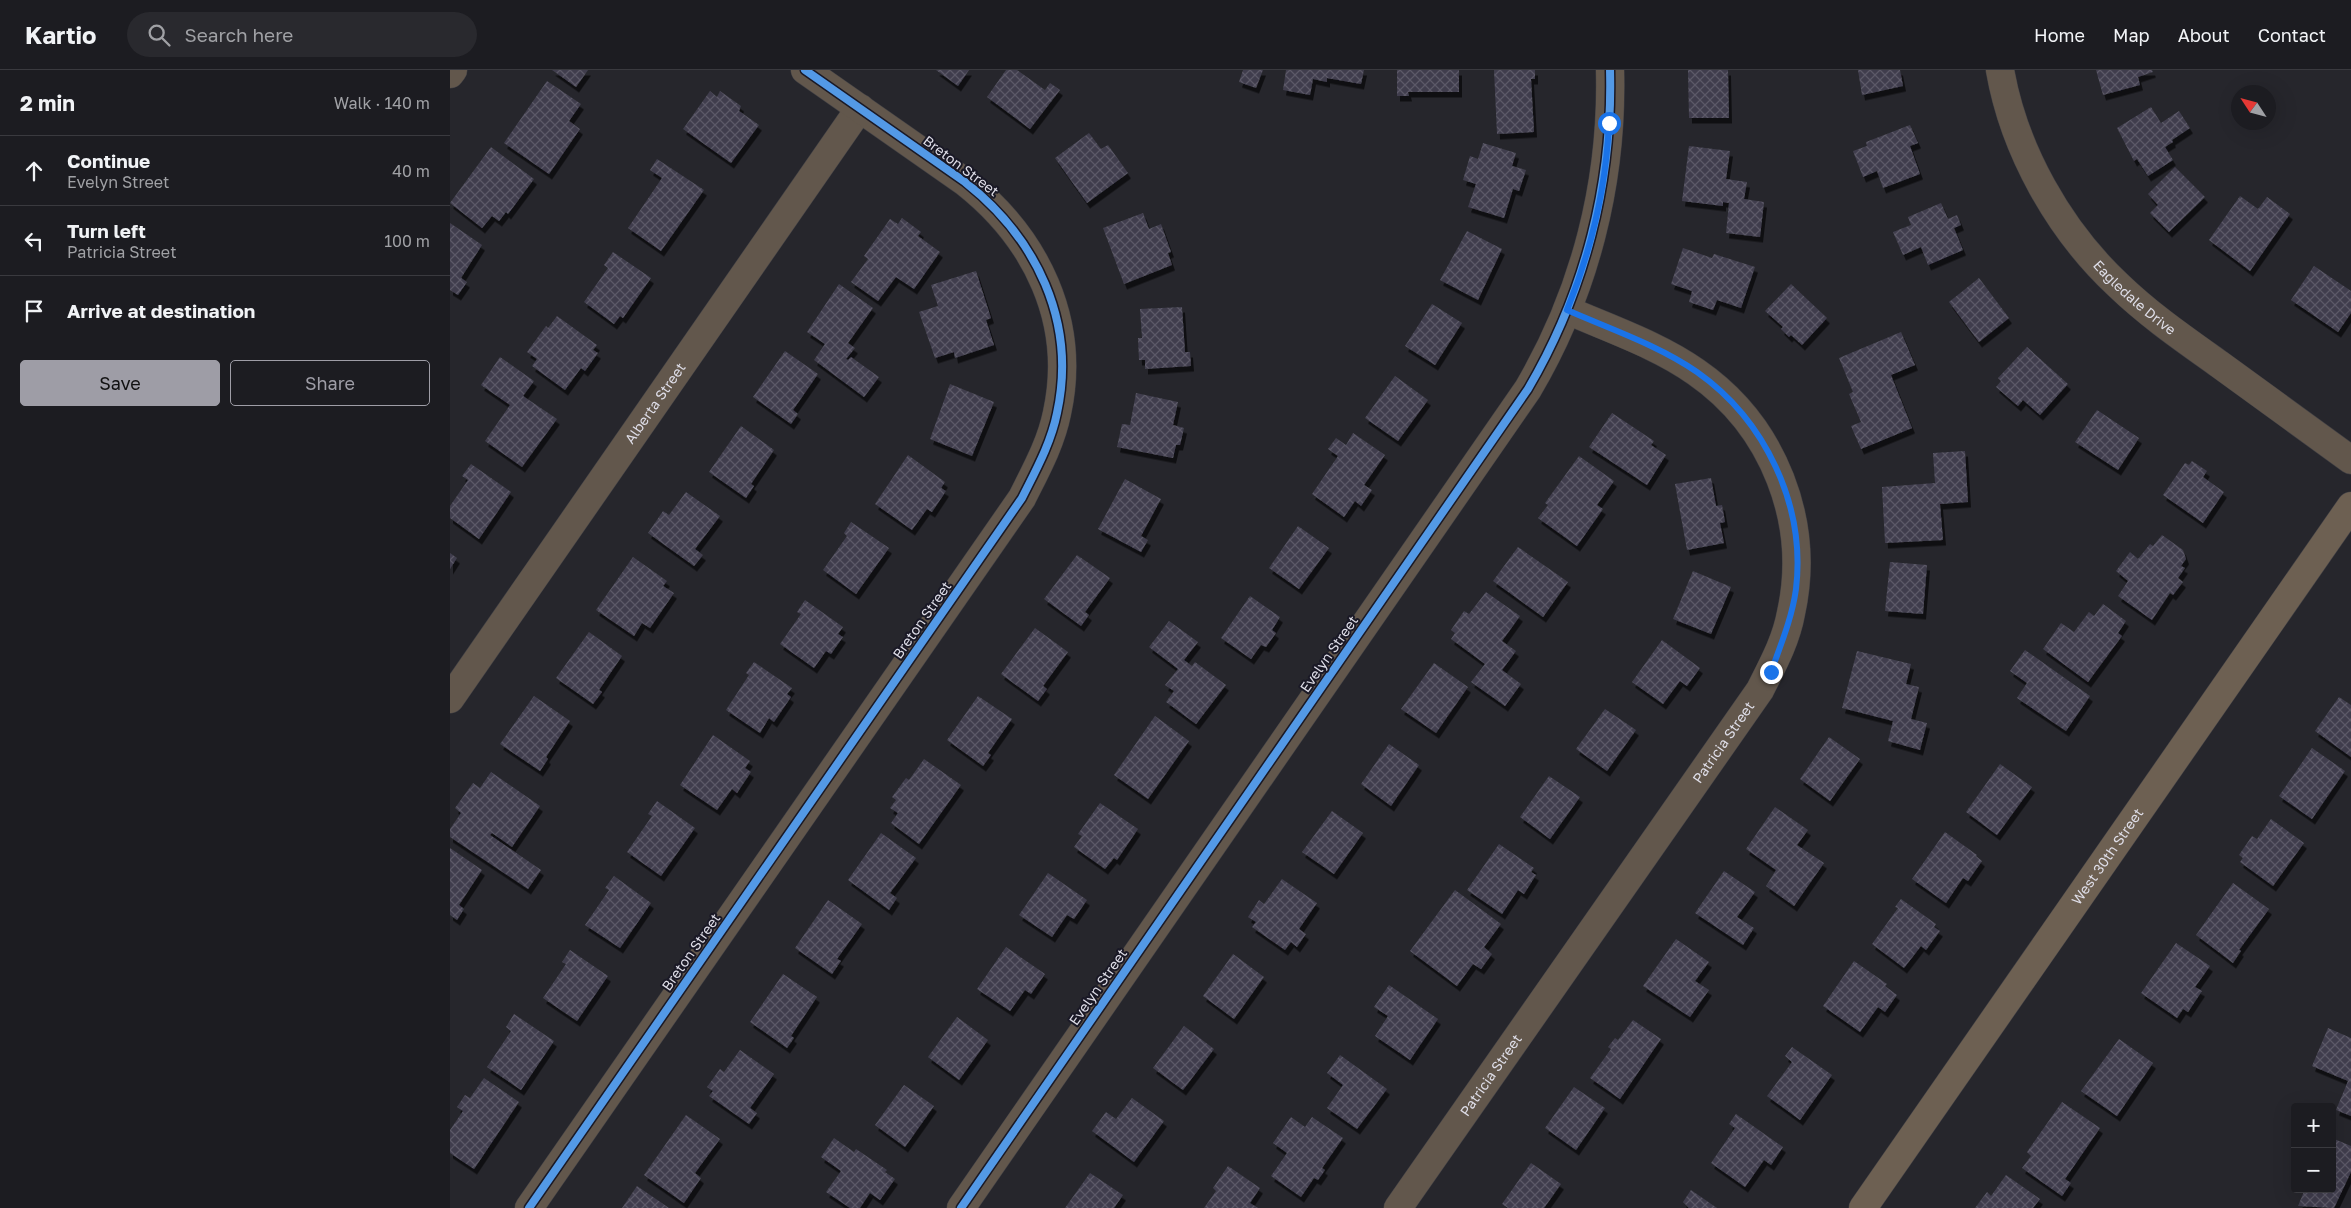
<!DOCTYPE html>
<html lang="en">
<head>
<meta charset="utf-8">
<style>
  :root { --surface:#1c1c21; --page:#29292e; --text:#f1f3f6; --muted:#a0a1a5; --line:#3a3a3f; --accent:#9e9da6 }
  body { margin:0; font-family:"Golos Text",sans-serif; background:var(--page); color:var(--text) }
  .controls { position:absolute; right:15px; bottom:15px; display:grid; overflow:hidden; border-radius:5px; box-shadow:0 5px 20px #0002 }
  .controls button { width:45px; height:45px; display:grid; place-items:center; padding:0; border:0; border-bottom:1px solid var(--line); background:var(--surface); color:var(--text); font:25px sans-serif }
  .compass { position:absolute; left:1781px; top:15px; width:45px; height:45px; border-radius:50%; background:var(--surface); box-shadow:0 5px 20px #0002; rotate:306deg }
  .stop { position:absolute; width:15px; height:15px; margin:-11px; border:4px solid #1a73e8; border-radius:50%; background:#fff }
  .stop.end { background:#1a73e8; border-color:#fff; box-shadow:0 1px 5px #0008 }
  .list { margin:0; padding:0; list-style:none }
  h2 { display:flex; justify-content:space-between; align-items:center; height:65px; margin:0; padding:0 20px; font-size:21px }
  h2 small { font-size:16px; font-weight:400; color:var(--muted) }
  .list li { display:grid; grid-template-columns:32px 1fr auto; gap:15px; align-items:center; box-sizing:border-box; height:70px; padding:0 20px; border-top:1px solid var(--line) }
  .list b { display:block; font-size:19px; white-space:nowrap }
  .list p { margin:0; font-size:16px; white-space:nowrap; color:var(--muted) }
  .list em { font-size:16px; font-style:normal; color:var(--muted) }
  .actions { display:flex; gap:10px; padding:15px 20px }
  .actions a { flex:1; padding:11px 0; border:1px solid var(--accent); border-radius:5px; text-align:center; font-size:18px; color:var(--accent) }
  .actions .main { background:var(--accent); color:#111 }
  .icon { flex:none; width:28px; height:28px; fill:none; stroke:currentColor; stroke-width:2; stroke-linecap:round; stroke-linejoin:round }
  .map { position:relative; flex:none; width:1901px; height:1138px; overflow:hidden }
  header { display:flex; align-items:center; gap:30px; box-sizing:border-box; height:70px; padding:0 25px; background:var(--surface); border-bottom:1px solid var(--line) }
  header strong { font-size:24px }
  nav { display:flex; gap:28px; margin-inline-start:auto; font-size:18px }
  .search { width:350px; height:45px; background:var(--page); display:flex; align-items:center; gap:12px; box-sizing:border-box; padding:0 18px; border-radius:28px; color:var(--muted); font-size:19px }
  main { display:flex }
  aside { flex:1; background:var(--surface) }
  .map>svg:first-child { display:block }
  .building { fill:url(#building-cross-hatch); filter:url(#shadow) }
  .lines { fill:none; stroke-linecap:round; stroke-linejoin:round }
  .minor-casing { stroke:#414045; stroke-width:29 }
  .major-casing { stroke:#414045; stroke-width:29 }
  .minor { stroke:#62574c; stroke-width:28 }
  .major { stroke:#6d6052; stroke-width:28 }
  .cycleway-casing { stroke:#1a1926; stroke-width:11 }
  .cycleway { stroke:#5399e6; stroke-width:8 }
  .route { stroke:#1a73e8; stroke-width:6 }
  .labels { text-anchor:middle; stroke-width:4; stroke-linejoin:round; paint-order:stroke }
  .street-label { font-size:14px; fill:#dedde7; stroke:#1a1926 }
</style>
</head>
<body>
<header>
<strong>Kartio</strong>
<div class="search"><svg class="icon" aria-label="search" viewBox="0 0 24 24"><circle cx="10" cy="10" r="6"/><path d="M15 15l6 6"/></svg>Search here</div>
<nav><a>Home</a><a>Map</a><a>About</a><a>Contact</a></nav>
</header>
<main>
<aside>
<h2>2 min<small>Walk · 140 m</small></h2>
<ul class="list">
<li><svg class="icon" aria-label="ahead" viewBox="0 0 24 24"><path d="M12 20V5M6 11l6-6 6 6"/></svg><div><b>Continue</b><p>Evelyn Street</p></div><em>40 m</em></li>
<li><svg class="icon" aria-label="left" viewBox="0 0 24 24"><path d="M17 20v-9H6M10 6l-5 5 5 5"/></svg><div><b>Turn left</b><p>Patricia Street</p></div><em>100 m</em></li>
<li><svg class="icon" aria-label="arrive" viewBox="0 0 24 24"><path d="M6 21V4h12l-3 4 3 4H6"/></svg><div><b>Arrive at destination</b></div></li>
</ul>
<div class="actions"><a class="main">Save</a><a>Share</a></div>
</aside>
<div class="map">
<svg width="1901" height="1138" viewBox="0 0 1901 1138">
  <defs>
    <pattern id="building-cross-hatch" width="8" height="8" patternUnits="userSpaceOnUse" patternTransform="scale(1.25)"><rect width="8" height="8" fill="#403e4d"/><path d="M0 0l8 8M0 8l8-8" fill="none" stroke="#5b5967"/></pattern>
    <filter id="shadow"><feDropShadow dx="3" dy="5.5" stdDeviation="0" flood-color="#0009"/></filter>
  </defs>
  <rect width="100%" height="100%" fill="#26262c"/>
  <g class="building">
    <path d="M102 0H138L126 17Z"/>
    <path d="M486 0H519L508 16Z"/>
    <path d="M556 0H567L595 20 600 13 610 20 580 59 537 27Z"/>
    <path d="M793 0H813L806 18 789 12Z"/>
    <path d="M836 0H914L911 14 877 8V12L863 9 860 25 833 20Z"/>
    <path d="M947 0H1009V22H958L959 26H947Z"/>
    <path d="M1044 0H1085V9H1081L1084 62 1047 64Z"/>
    <path d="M1238 0H1278L1279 48H1239Z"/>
    <path d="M1408 0H1450L1453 16 1412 25Z"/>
    <path d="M1646 0H1702L1703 2 1688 7 1690 15 1653 25Z"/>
    <path d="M97 11 131 34 119 51 130 59 99 104 54 73Z"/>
    <path d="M260 21 267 27 270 21 291 36 289 41 309 55 281 93 233 59Z"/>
    <path d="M1701 37 1711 53 1729 41 1740 58 1722 70 1723 72 1715 77 1723 90 1698 106 1687 89 1684 91 1667 58Z"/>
    <path d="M1460 55 1468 73 1460 76 1470 104 1433 118 1427 101 1413 107 1403 81 1417 76 1416 72Z"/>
    <path d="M639 63 651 79 658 75 678 103 637 133 605 88Z"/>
    <path d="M1033 73 1066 83 1062 96 1076 100 1069 121 1063 119 1054 148 1018 137 1026 114 1013 110 1020 86 1028 89Z"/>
    <path d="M1239 76 1280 81 1276 109 1297 112 1294 129 1314 132 1310 167 1276 163 1279 133 1273 132V136L1232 131Z"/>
    <path d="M41 77 84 109 58 144 56 142 49 151 42 146 32 158 0 133Z"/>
    <path d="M207 89 254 120 211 181 178 158 212 108 200 100Z"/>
    <path d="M1725 97 1755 127 1719 162 1700 143 1708 135 1698 124Z"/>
    <path d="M1790 126 1808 139 1817 127 1840 144 1800 201 1759 170Z"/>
    <path d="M1491 133 1498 149 1507 145 1511 155 1504 158 1513 180 1478 195 1471 177 1453 185 1443 162 1461 155 1458 147Z"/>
    <path d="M693 143 699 159 711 154 721 182 718 183 722 195 674 214 653 158Z"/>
    <path d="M452 148 471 162 468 166 490 182 464 219 446 207 428 231 401 212 418 189 414 186 440 149 448 154Z"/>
    <path d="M0 153 32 175 11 208 17 212 8 225 0 220Z"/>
    <path d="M1017 161 1052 179 1028 230 990 210Z"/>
    <path d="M1233 178 1262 188 1264 184 1305 197 1291 238 1267 230 1263 240 1239 232 1242 221 1221 214Z"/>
    <path d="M163 182 201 208 173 248 170 246 164 254 134 232 158 198 154 195Z"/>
    <path d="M1864 196 1901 221V243L1888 262 1841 230Z"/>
    <path d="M526 201 541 248 536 250 544 275 505 288 504 282 485 288 469 242 488 236 481 215Z"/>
    <path d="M1529 208 1559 248 1529 272 1499 232Z"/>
    <path d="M389 214 423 238 398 273 405 278 396 289 398 290 401 287 429 307 414 327 364 290 375 274 357 262Z"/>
    <path d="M1341 214 1377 248 1352 275 1341 265 1339 267 1331 259 1333 257 1315 241Z"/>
    <path d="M982 234 1012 253 985 295 955 276Z"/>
    <path d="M732 237 735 282H740L741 296 695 299V290H689L688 268H692L690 239Z"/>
    <path d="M107 246 147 275 143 280 148 283 135 301 131 298 115 320 82 296 87 289 77 282 96 256 98 258Z"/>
    <path d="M1451 262 1465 295 1441 305 1462 358 1411 379 1401 356 1411 352 1399 324 1403 322 1389 288Z"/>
    <path d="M1577 277 1618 314 1590 345 1573 330 1568 336 1546 317 1551 311 1548 308Z"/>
    <path d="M335 281 368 304 343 340 348 344 341 354 303 327Z"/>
    <path d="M50 287 84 311 73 326 107 349 72 397 35 371 60 335 31 315Z"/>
    <path d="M945 306 978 330 948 371 915 348Z"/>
    <path d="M500 314 544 332 522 386 480 369Z"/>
    <path d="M686 323 728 332 723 355 734 358 730 375H726L723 388 667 377 672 354 680 355Z"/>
    <path d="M1647 340 1689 368 1668 400 1625 372Z"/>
    <path d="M1162 343 1204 371 1201 375 1216 385 1197 415 1139 377Z"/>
    <path d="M291 356 324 380 301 414 304 416 296 428 259 402Z"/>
    <path d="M903 363 935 385 914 415 922 420 911 436 905 431 894 447 862 424 888 386 878 379 886 368 896 375Z"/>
    <path d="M1515 381 1518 432 1490 434 1493 470 1435 473 1432 417 1485 413 1483 383Z"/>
    <path d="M458 385 495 412 491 418 496 421 482 442 477 439 462 460 425 434Z"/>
    <path d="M1129 386 1164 411 1147 435 1153 439 1127 476 1088 448 1098 435 1095 433Z"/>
    <path d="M1742 391 1757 401 1753 407 1774 422 1753 453 1713 425 1735 393 1739 395Z"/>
    <path d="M21 394 61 422 29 469 0 448V436L18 410 12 406Z"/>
    <path d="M1261 408 1266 436 1272 435 1275 452 1270 453 1274 473 1237 480 1225 414Z"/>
    <path d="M675 409 711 429 691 466 698 470 691 482 648 459Z"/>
    <path d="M236 422 270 446 245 479 253 485 244 496 198 463 213 441 219 445Z"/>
    <path d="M401 452 439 478 406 524 373 500 397 466 394 463Z"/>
    <path d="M848 456 879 478 849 519 819 498Z"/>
    <path d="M1712 465 1733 480 1736 489 1731 496 1735 498 1728 508 1733 512 1723 525 1720 523 1702 550 1668 526 1678 511 1666 501 1680 482 1688 489 1700 474 1703 476Z"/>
    <path d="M1068 477 1118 512 1093 547 1043 511Z"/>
    <path d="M0 483 7 488 0 499Z"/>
    <path d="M627 485 660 508 635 542 639 545 631 556 594 529Z"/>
    <path d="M183 487 217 511 213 516 224 523 200 558 192 553 184 566 146 540Z"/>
    <path d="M1440 492 1477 495 1473 544 1435 541Z"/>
    <path d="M1243 501 1281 517 1261 564 1223 549Z"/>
    <path d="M1036 522 1070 546 1052 571 1066 581 1052 600 1071 614 1055 636 1021 612 1035 594 1001 569 1005 563 1001 560 1014 541 1019 544Z"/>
    <path d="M800 526 830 547 822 560 826 563 816 577 811 575 801 589 771 568Z"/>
    <path d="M355 530 393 557 388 564 393 567 381 584 376 581 364 598 330 574 351 544 347 542Z"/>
    <path d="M1653 534 1676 551 1668 563 1672 566 1638 612 1593 579 1611 553 1624 562 1639 542 1644 546Z"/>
    <path d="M719 551 748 572 734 590 742 596 745 592 776 615 746 654 716 632 724 621 715 615 728 599 699 577Z"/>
    <path d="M585 558 618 582 593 616 597 619 588 631 551 604Z"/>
    <path d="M139 562 172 586 149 620 152 622 143 634 106 608Z"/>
    <path d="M1212 570 1250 598 1237 616 1230 611 1213 634 1182 612Z"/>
    <path d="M1575 580 1640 626 1616 661 1567 628 1577 613 1560 601Z"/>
    <path d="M1407 581 1461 594 1456 614 1469 617 1461 649 1477 653 1470 680 1438 671 1443 651 1392 638Z"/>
    <path d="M304 592 342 618 337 624 341 627 324 652 319 648 310 663 276 640 299 605 296 603Z"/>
    <path d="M984 593 1018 617 986 663 951 639Z"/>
    <path d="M84 626 120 651 96 687 98 689 90 701 50 674Z"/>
    <path d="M528 626 562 649 538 683 541 685 533 696 497 670Z"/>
    <path d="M1889 627 1901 635V687L1865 661Z"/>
    <path d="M1155 639 1186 660 1157 701 1126 679Z"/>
    <path d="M705 646 739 671 698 729 664 705Z"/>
    <path d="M263 665 300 691 295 698 301 702 287 723 282 719 267 740 230 715Z"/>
    <path d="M1379 667 1410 689 1380 731 1350 709Z"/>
    <path d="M939 674 969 695 941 736 911 714Z"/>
    <path d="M1862 678 1895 701 1862 749 1829 726Z"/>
    <path d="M474 689 511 715 469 774 441 753 448 743 440 738 446 730 442 727 456 708 459 710Z"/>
    <path d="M1550 694 1582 717 1547 765 1516 742Z"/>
    <path d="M41 702 90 736 62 777 42 763 40 765 91 800 78 819 0 767V759L11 743 5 738 23 713 30 718Z"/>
    <path d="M1099 706 1130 727 1100 769 1070 747Z"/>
    <path d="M207 731 245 758 211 806 177 782 202 746 198 744Z"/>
    <path d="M650 733 688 759 667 790 664 788 655 799 624 777 632 766 628 764Z"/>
    <path d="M1325 737 1358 760 1347 775 1374 793 1344 836 1316 816 1326 800 1296 779Z"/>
    <path d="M882 741 913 763 884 804 852 782Z"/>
    <path d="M1821 749 1854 773 1823 816 1790 792 1793 788 1789 785 1802 766 1807 769Z"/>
    <path d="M1495 762 1527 785 1526 786 1532 791 1518 811 1513 808 1496 833 1462 809Z"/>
    <path d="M431 763 466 788 440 823 447 828 439 840 398 810Z"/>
    <path d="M1049 774 1084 798 1081 802 1086 805 1074 824 1068 820 1052 844 1017 820Z"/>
    <path d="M0 778 32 800 9 835 14 839 7 850 0 845Z"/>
    <path d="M1274 801 1305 822 1287 847 1304 858 1293 875 1245 843Z"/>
    <path d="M598 803 637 830 624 849 617 845 602 867 569 845Z"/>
    <path d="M164 806 201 833 170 878 135 855 159 820 155 818Z"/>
    <path d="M832 809 867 833 849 859 856 864 847 877 841 872 835 880 802 857 806 852 798 847 809 830 814 834Z"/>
    <path d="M1783 813 1819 839 1789 880 1791 881 1783 893 1746 865Z"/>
    <path d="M1005 820 1051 854 1034 877 1042 884 1031 899 1023 894 1007 916 960 881Z"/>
    <path d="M1451 829 1486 854 1484 857 1490 861 1476 880 1471 876 1454 898 1422 874 1448 838 1445 837Z"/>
    <path d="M378 830 412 854 387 889 391 891 382 904 345 878Z"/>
    <path d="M1226 869 1259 892 1245 911 1259 920 1240 947 1193 916Z"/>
    <path d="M1726 873 1760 896 1745 917 1752 921 1738 942 1733 939 1727 948 1691 923Z"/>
    <path d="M556 877 595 904 581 924 575 920 560 941 527 919Z"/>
    <path d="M120 880 158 906 127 951 93 928 116 894 112 892Z"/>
    <path d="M783 884 814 907 784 949 753 926Z"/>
    <path d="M1404 891 1437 914 1435 916 1447 925 1435 942 1428 937 1410 962 1373 936Z"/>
    <path d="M333 904 367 927 341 966 344 968 337 978 300 952Z"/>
    <path d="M939 915 988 949 960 990 925 966 938 946 924 937Z"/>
    <path d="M64 944 104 971 71 1020 37 997 61 961 56 957Z"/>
    <path d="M507 947 538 970 509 1010 478 987Z"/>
    <path d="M1183 950 1211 969 1170 1029 1140 1008 1161 979 1158 977 1165 968 1168 970Z"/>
    <path d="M734 956 764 979 733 1020 703 998Z"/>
    <path d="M1878 958 1901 968V1046L1886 1040 1898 1011 1862 996Z"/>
    <path d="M1669 969 1703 993 1667 1046 1631 1021Z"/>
    <path d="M1342 977 1382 1005 1350 1050 1317 1026 1342 992 1335 986Z"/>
    <path d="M290 980 324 1004 300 1038 307 1043 299 1054 259 1026 263 1021 257 1017 270 999 274 1002Z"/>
    <path d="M890 985 937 1019 907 1059 877 1038 893 1015 877 1003Z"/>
    <path d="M34 1008 69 1032 24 1099 0 1083V1060L13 1041 7 1037 15 1025 20 1028Z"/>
    <path d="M454 1015 484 1036 455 1077 425 1055Z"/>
    <path d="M1124 1017 1155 1038 1126 1080 1095 1058Z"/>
    <path d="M682 1028 714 1051 684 1092 642 1061 656 1042 666 1049Z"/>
    <path d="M1612 1032 1650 1058 1615 1109 1621 1113 1612 1126 1572 1098 1581 1086 1577 1082Z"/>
    <path d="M1286 1044 1333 1077 1321 1095 1314 1090 1295 1117 1261 1093 1285 1058 1279 1054Z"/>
    <path d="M236 1045 270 1069 245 1103 251 1108 234 1133 194 1105Z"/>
    <path d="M841 1047 855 1057 862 1047 893 1068 872 1098 875 1100 868 1110 864 1108 851 1127 821 1106 837 1083 823 1073Z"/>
    <path d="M384 1068 404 1082 406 1079 437 1100 435 1102 445 1109 430 1130 420 1123 410 1138H400L376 1122 391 1101 371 1087Z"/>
    <path d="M1882 1068 1901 1076V1102L1884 1138 1848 1136 1855 1119H1882Z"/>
    <path d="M1081 1093 1111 1114 1094 1138H1058L1052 1134Z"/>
    <path d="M778 1096 810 1118 800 1133 808 1138H754L766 1121 763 1118Z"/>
    <path d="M640 1103 673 1125 664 1138H615Z"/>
    <path d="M1556 1105 1590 1129 1583 1138H1525L1537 1122 1541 1126Z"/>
    <path d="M187 1116 219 1138H172Z"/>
    <path d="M1241 1120 1267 1138H1239L1233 1132Z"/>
  </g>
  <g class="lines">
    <defs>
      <g id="minor">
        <path id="s1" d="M1550 0C1564 80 1609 160 1668 215 1699 245 1734 269 1769 294 1813 326 1857 358 1901 390"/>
        <path d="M0 4 3 0"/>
        <path id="s2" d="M0 629 410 38"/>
        <path d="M79 1138 572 428C586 400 601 373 607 343 627 251 586 168 515 112L355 0"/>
        <path d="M511 1138 1078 319C1135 222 1163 112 1160 0"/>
        <path id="s3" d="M948 1138 1310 620C1322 596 1336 571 1341 543 1361 452 1324 356 1246 302 1208 275 1160 259 1117 240"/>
      </g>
      <g id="major">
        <path id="s4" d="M1413 1138 1901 436"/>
      </g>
    </defs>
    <use href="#minor" class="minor-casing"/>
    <use href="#major" class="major-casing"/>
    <use href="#minor" class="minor"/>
    <use href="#major" class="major"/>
    <defs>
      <g id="cycleway">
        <path d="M79 1138 572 428C586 400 601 373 607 343 627 251 586 168 515 112L355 0"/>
        <path d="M511 1138 1078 319C1135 222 1163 112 1160 0"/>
      </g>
    </defs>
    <use href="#cycleway" class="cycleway-casing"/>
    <use href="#cycleway" class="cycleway"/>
  </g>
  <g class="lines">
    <path class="route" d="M1159 53C1156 117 1141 181 1117 240 1160 259 1208 275 1247 302 1315 350 1356 435 1346 519 1342 548 1331 574 1321 602"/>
  </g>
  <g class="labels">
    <g class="street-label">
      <text transform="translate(511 96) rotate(37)" y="5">Breton Street</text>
      <text dy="5" stroke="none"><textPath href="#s1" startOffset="270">Eagledale Drive</textPath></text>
      <text dy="5" stroke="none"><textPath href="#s2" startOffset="360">Alberta Street</textPath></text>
      <text transform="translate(472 550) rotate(-55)" y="5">Breton Street</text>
      <text transform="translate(879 584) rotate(-55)" y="5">Evelyn Street</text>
      <text dy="5" stroke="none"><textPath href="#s3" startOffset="568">Patricia Street</textPath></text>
      <text dy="5" stroke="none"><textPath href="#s4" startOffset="428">West 30th Street</textPath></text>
      <text transform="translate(241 882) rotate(-55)" y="5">Breton Street</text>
      <text transform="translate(648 917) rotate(-55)" y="5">Evelyn Street</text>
      <text dy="5" stroke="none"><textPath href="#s3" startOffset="162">Patricia Street</textPath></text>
    </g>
  </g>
</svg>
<div class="controls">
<button>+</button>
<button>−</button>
</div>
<svg class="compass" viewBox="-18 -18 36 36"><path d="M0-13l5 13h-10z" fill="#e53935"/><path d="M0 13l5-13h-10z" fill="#a0a1a5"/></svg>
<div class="stop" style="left:1159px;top:53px"></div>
<div class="stop end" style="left:1321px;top:602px"></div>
</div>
</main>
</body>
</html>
